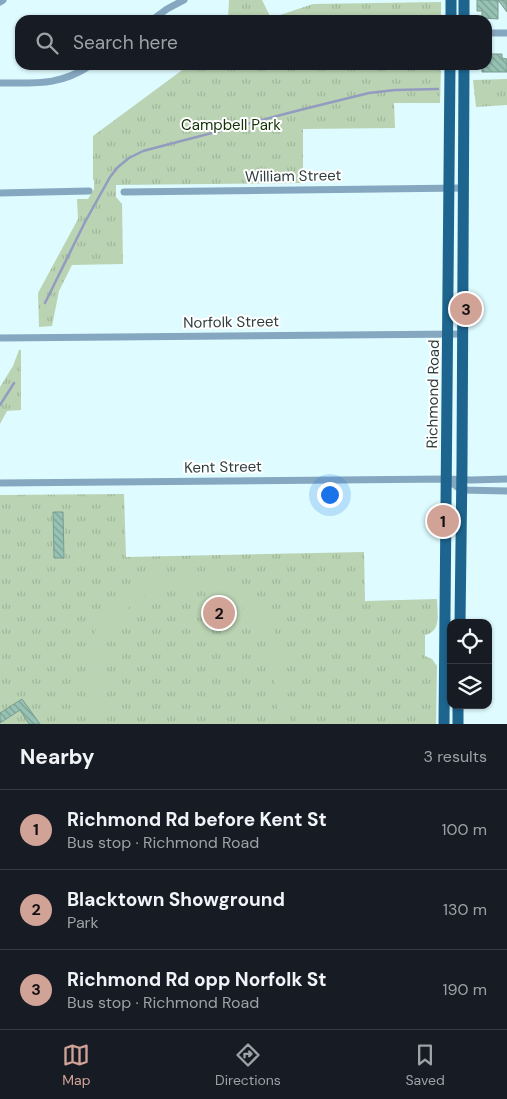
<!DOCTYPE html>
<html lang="en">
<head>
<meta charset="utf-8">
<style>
  :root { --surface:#171b24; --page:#242831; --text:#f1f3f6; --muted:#9ea1a6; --line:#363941; --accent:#d1a397 }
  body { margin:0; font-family:"DM Sans",sans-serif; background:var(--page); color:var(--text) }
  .controls { position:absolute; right:15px; bottom:15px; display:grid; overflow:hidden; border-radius:10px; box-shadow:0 1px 4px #0004 }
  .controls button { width:45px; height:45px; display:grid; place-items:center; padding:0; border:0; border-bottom:1px solid var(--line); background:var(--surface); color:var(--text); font:25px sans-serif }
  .you { position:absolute; left:329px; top:494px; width:18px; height:18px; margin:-12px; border:4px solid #fff; border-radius:50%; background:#1a73e8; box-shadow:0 0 0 8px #1a73e833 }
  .badge { display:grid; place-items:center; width:32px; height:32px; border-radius:50%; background:var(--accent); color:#111; font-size:16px; font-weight:700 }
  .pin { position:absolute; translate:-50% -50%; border:2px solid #fff; box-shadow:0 1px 5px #0006 }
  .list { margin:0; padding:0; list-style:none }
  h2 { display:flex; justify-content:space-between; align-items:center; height:65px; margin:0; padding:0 20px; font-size:21px }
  h2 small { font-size:16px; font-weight:400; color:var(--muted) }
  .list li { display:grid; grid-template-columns:32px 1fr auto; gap:15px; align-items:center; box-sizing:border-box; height:80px; padding:0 20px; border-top:1px solid var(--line) }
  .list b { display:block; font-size:19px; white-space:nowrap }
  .list p { margin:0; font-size:16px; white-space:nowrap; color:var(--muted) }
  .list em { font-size:16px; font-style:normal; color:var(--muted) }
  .icon { flex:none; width:28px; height:28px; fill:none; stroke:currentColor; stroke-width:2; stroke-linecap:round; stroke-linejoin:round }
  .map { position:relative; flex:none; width:507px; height:724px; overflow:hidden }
  .search { position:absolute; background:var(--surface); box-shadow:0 1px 4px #0004; left:15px; right:15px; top:15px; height:55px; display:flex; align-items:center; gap:12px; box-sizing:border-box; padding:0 18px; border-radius:15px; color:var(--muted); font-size:19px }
  .sheet { height:305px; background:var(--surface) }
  nav { display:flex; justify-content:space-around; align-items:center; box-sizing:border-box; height:70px; border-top:1px solid var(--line); background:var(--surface); font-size:14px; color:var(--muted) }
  nav a { display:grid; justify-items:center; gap:2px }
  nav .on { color:var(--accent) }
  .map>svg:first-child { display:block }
  .park { fill:url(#park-tufts) }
  .pitch { fill:#bad3b3 }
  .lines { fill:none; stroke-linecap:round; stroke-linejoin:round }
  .stream { stroke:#939cc0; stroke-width:2.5 }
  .building { fill:url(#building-back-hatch); stroke:#7b9b90 }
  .street { stroke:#85a7bf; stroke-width:7 }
  .primary { stroke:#1d658f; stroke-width:11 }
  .labels { text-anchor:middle; stroke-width:4; stroke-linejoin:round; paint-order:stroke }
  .park-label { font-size:15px; fill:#113304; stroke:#fff }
  .street-label { font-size:15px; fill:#2d3c3d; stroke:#fff }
</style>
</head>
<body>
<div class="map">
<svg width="507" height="724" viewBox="0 0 507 724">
  <defs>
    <pattern id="park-tufts" width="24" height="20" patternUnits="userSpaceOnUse" patternTransform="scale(1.25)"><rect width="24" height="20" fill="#bad3b3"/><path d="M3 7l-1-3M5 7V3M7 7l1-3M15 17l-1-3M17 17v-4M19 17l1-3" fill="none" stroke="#a0b69b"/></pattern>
    <pattern id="building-back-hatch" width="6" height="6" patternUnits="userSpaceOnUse" patternTransform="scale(1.25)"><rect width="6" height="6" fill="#96c3b4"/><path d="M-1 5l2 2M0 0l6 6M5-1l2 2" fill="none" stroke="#7ba094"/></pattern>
  </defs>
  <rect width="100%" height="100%" fill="#defbff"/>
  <g class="park">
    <path d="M229 0H262L271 18 313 4 441 2V20H228Z"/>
    <path d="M189 65H441L440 103H394L395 128 303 129V183L116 185V197L122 204 123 264 72 265 59 291 52 326 39 327 38 293 78 219 77 199H88L94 189V180H93V136Z"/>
    <path d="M507 79V105L476 107 473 80Z"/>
    <path d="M19 350H21V410L7 411 0 424V387L13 366Z"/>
    <path d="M124 494 126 557 364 552 365 601 437 599C437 612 442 632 425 635V656L432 659 437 666 436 724H0V495Z"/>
  </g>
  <path class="pitch" d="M175 572C230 571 270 601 282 655 286 677 288 701 291 724H279C274 691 275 654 257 625 238 594 200 578 165 588 161 589 155 589 151 592 131 602 114 620 106 641 96 667 103 697 106 724H90C88 704 84 682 87 662 90 632 109 601 135 586 148 579 162 575 175 572Z"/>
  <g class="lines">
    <g class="stream">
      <path d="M45 303 85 222 110 177 118 167 129 158 143 151 304 109 369 93 395 90 438 89"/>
      <path d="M0 405 14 383"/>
    </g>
  </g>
  <g class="building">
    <path d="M477 0H507V12L498 0V19L482 18V11H477Z"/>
    <path d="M487 54H502V58L507 59V72H482V65H487Z"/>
    <path d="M53 512H63L64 558H54Z"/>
    <path d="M22 699 40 724H29L20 710 0 723V713Z"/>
  </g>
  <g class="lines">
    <g class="street">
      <path d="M0 2 3 0"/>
      <path d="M152 20 167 9 184 0"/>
      <path d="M487 33H507"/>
      <path d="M0 83C37 83 59 86 91 65"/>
      <path d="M124 192 463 188"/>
      <path d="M0 193 89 191"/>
      <path d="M0 338 462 334"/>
      <path d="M447 479 461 490 507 491"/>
      <path d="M0 483 447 479 471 480 507 479"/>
    </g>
    <g class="primary">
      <path d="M451 20V0"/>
      <path d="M464 20V0"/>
      <path d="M460 623 462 466 464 65"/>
      <path d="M444 724 450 65"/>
      <path d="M458 724V705"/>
    </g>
  </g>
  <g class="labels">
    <g class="park-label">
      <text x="231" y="130">Campbell Park</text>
    </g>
    <g class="street-label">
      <text transform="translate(293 176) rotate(-1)" y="5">William Street</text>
      <text transform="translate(231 322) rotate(-1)" y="5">Norfolk Street</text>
      <text transform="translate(433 394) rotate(-89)" y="5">Richmond Road</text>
      <text transform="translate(223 467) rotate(-1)" y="5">Kent Street</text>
    </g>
  </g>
</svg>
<div class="controls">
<button><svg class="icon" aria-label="locate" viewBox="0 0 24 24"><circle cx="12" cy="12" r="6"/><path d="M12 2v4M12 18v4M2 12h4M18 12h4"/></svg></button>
<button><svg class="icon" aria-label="layers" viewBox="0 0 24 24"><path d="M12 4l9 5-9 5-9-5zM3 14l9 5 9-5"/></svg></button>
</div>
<div class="you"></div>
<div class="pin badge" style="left:443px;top:521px">1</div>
<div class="pin badge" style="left:219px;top:613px">2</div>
<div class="pin badge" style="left:466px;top:309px">3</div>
<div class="search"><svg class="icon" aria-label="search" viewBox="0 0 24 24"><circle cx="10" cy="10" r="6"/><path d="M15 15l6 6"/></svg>Search here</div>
</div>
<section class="sheet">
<h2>Nearby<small>3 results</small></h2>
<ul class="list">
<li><span class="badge">1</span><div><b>Richmond Rd before Kent St</b><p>Bus stop · Richmond Road</p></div><em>100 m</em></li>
<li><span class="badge">2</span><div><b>Blacktown Showground</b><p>Park</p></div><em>130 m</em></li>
<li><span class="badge">3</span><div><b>Richmond Rd opp Norfolk St</b><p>Bus stop · Richmond Road</p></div><em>190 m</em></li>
</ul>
</section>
<nav>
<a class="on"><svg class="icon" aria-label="map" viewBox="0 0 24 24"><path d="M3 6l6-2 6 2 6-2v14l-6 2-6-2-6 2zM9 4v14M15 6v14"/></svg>Map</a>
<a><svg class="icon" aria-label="directions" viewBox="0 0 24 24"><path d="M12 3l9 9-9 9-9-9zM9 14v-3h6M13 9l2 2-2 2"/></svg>Directions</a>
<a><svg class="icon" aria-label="saved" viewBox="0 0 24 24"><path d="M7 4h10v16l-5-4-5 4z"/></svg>Saved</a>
</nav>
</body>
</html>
